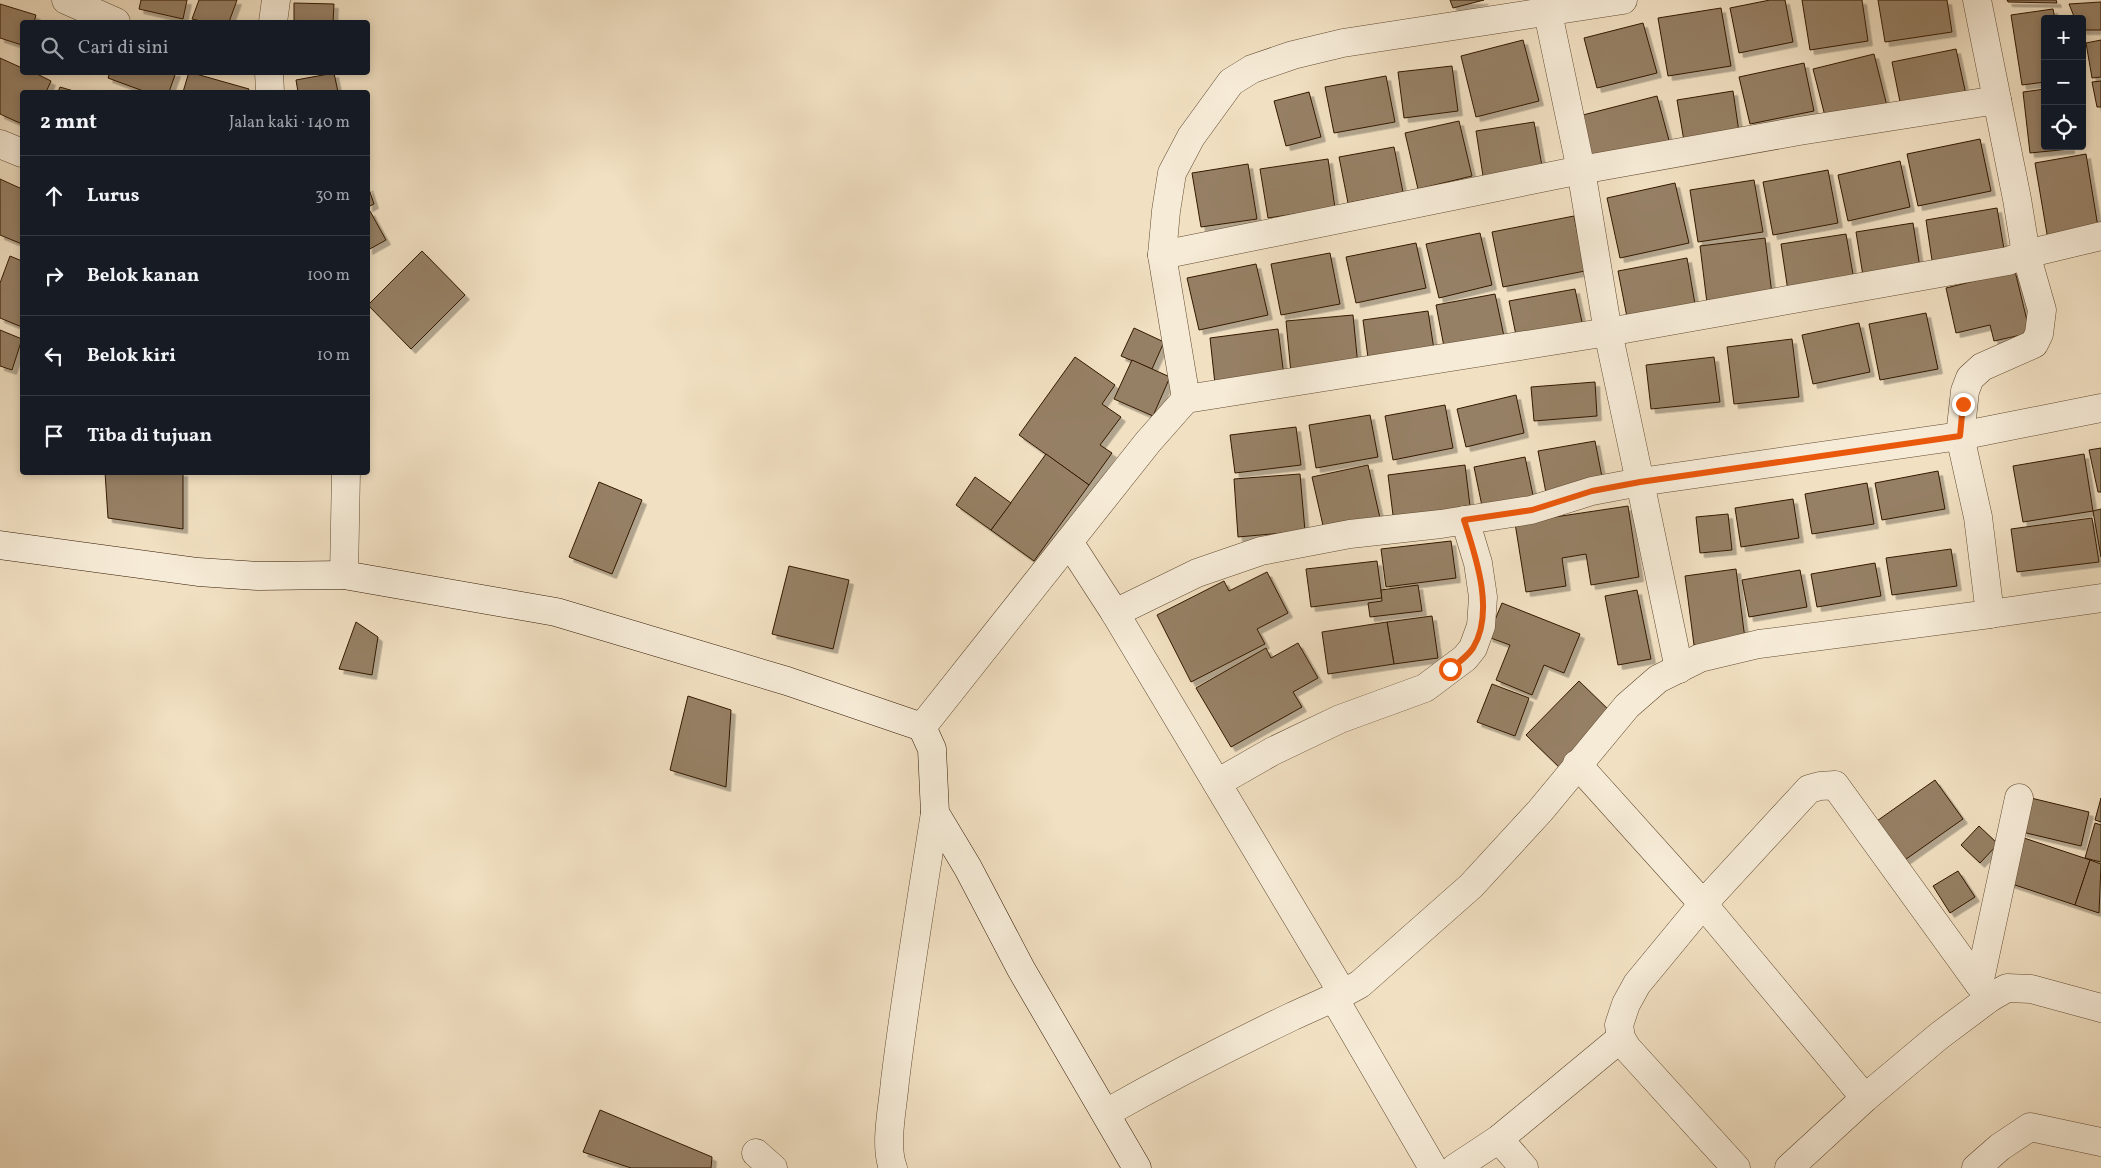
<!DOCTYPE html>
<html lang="id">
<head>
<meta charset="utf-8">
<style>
  :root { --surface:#171b24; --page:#20242c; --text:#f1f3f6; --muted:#9ea1a6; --line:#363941 }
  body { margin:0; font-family:Vollkorn,serif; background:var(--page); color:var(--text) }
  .controls { position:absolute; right:15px; top:15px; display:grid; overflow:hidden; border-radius:5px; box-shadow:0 2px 8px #0003 }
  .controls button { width:45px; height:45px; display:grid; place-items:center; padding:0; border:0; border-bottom:1px solid var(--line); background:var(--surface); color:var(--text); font:25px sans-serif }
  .stop { position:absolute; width:15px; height:15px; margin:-11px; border:4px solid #ea580c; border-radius:50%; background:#fff }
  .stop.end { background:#ea580c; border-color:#fff; box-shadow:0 1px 5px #0008 }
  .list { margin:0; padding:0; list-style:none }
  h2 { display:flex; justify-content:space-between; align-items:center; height:65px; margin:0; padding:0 20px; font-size:21px }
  h2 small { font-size:16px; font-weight:400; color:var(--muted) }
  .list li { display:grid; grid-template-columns:32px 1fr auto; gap:15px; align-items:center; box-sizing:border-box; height:80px; padding:0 20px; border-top:1px solid var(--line) }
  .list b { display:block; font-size:19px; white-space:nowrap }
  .list em { font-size:16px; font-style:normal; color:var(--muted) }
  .icon { flex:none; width:28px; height:28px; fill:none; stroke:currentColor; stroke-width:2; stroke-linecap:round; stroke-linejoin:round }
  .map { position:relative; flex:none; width:2101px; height:1168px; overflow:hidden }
  .search { position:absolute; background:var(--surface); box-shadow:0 2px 8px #0003; left:20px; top:20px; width:350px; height:55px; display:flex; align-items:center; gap:12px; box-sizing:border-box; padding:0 18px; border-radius:5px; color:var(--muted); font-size:19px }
  .panel { position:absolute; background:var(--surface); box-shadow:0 2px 8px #0003; left:20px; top:90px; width:350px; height:385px; border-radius:5px }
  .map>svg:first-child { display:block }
  .building { fill:#968065; stroke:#331800; filter:url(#shadow) }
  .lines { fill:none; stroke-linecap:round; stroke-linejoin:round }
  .street-casing { stroke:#624a30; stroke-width:29 }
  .secondary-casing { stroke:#331800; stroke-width:29 }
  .street { stroke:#f6ebd7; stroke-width:28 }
  .secondary { stroke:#f6ebd7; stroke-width:28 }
  .route { stroke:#ea580c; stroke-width:6 }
</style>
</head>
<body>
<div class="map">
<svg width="2101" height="1168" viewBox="0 0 2101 1168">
  <defs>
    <filter id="shadow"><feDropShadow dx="4.5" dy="4.5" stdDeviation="0" flood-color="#0004"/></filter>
  </defs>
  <rect width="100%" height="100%" fill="#f1e0c2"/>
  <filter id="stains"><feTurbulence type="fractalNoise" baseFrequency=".004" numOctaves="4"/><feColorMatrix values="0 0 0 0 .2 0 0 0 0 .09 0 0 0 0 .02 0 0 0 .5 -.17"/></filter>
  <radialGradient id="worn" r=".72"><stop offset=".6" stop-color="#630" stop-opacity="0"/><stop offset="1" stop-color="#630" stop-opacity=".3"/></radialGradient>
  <g class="building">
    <path d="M141 0H187L183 19 139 9Z"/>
    <path d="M199 0H237L229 22H205L192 19Z"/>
    <path d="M1450 0H1484L1453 8Z"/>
    <path d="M1770 0H1785L1793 42 1739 53 1730 8Z"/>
    <path d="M1802 0H1862L1868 41 1810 50Z"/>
    <path d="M1878 0H1947L1952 32 1885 42Z"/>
    <path d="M2007 0H2056L2057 3 2008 2Z"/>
    <path d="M2101 2V30H2082V19H2075L2069 4Z"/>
    <path d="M294 3 334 4 333 22H294Z"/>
    <path d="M0 4 36 15 34 22H22V45L0 38Z"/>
    <path d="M1721 8 1731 66 1668 76 1658 18Z"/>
    <path d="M2053 9 2055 19H2045V82L2022 85 2011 15Z"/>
    <path d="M1643 23 1657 73 1597 88 1584 38Z"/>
    <path d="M1523 40 1539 101 1476 117 1461 56Z"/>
    <path d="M2101 40V77L2092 78 2086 43Z"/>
    <path d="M1956 49 1967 99 1902 112 1892 62Z"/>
    <path d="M1874 54 1887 106 1826 120 1813 69Z"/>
    <path d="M0 58 22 68V72H33L51 81 46 92H22V124L0 114Z"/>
    <path d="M1804 63 1814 111 1750 124 1739 77Z"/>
    <path d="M1452 66 1458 111 1404 118 1398 72Z"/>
    <path d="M110 72H176L169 92H146L108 78Z"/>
    <path d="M189 72 249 89 248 92H183Z"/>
    <path d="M334 73 338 92H298L296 80Z"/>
    <path d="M1386 76 1395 122 1334 133 1325 87Z"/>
    <path d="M2101 81V107H2097L2092 82Z"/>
    <path d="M60 87 77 92H58Z"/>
    <path d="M2045 89V146H2070V149L2030 153 2023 92Z"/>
    <path d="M1733 91 1739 132 1684 141 1677 100Z"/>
    <path d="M1309 92 1321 137 1286 146 1274 101Z"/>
    <path d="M1657 96 1670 144 1591 165 1579 116Z"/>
    <path d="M1459 121 1472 176 1418 189 1405 133Z"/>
    <path d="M1534 122 1542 166 1483 176 1476 131Z"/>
    <path d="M1980 139 1991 191 1918 206 1907 154Z"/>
    <path d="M1394 147 1403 192 1348 203 1339 157Z"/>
    <path d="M2086 154 2099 233 2048 240 2035 163Z"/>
    <path d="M1328 159 1335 208 1268 218 1260 169Z"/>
    <path d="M1900 161 1910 207 1848 221 1838 175Z"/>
    <path d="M1248 164 1257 219 1201 227 1192 173Z"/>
    <path d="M1828 170 1838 223 1773 235 1763 182Z"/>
    <path d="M0 179 22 189V244L0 235Z"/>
    <path d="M1754 180 1763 232 1698 242 1690 190Z"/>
    <path d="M1675 183 1689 243 1620 258 1607 198Z"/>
    <path d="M368 186 374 204 368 207Z"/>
    <path d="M1997 208 2005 255 1933 267 1926 220Z"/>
    <path d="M370 211 386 240 368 250V213Z"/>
    <path d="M1574 216 1585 271 1503 287 1492 232Z"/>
    <path d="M1913 223 1921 274 1864 282 1856 232Z"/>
    <path d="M1480 233 1492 285 1439 298 1426 244Z"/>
    <path d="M1846 234 1854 280 1788 291 1781 244Z"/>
    <path d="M1765 238 1772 294 1707 303 1700 246Z"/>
    <path d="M1416 243 1426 288 1356 303 1346 257Z"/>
    <path d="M422 251 465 295 411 349 368 305Z"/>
    <path d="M1330 253 1340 304 1281 315 1271 264Z"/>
    <path d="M10 256 22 261V327L0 318V283Z"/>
    <path d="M1687 258 1695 304 1627 317 1618 271Z"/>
    <path d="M1256 264 1268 315 1199 330 1187 278Z"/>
    <path d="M2015 271 2030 333 1994 341 1990 325 1956 333 1946 288Z"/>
    <path d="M1575 289 1583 327 1517 340 1509 301Z"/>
    <path d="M1495 294 1505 341 1445 352 1436 305Z"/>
    <path d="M1428 311 1435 356 1369 365 1363 320Z"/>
    <path d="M1926 313 1938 369 1880 380 1869 324Z"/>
    <path d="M1353 315 1358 366 1291 373 1286 321Z"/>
    <path d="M1859 323 1870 372 1813 384 1802 335Z"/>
    <path d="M1134 328 1164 342 1152 369 1121 356Z"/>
    <path d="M1278 329 1284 376 1215 384 1210 338Z"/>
    <path d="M0 330 22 339 12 370 0 366Z"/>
    <path d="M1792 339 1799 397 1734 404 1727 347Z"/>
    <path d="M1075 357 1115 385 1102 404 1121 417 1100 445 1112 453 1089 485 1019 435Z"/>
    <path d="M1714 357 1720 402 1651 409 1646 365Z"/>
    <path d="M1132 360 1170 377 1153 416 1114 399Z"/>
    <path d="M1595 382 1597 416 1534 421 1531 387Z"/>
    <path d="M1516 395 1524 433 1466 447 1457 409Z"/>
    <path d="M1445 405 1453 448 1393 460 1385 416Z"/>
    <path d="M1370 415 1378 457 1316 468 1309 425Z"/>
    <path d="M1296 427 1301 465 1235 473 1230 435Z"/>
    <path d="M1595 441 1603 482 1546 493 1538 451Z"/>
    <path d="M2101 448V492H2098L2089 450Z"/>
    <path d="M1046 454 1089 485 1034 561 991 530Z"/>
    <path d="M2084 454 2093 511 2023 522 2013 466Z"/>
    <path d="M1525 457 1534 500 1483 511 1474 467Z"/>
    <path d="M1368 465 1380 518 1324 530 1312 477Z"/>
    <path d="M1465 465 1471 514 1394 523 1388 475Z"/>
    <path d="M1938 471 1945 509 1882 520 1875 483Z"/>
    <path d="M105 472H183V529L108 518Z"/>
    <path d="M1300 474 1305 531 1238 537 1234 479Z"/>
    <path d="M975 477 1011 503 991 530 956 505Z"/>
    <path d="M599 482 642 500 612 574 569 557Z"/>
    <path d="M1867 483 1874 524 1812 534 1805 494Z"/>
    <path d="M1793 499 1799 538 1741 547 1735 508Z"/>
    <path d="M1628 506 1639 577 1591 585 1586 554 1562 558 1566 586 1526 592 1515 523Z"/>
    <path d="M2101 509V557L2093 511Z"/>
    <path d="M1728 514 1732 550 1700 553 1696 517Z"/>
    <path d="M2092 518 2099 562 2017 572 2011 529Z"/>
    <path d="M1451 541 1456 578 1386 587 1381 549Z"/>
    <path d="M1951 549 1957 586 1892 595 1886 558Z"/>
    <path d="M1377 561 1382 598 1311 607 1306 569Z"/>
    <path d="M1875 563 1881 596 1817 607 1811 574Z"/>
    <path d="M789 566 849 580 833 649 772 634Z"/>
    <path d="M1736 569 1745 639 1694 645 1685 576Z"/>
    <path d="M1800 570 1807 607 1749 617 1742 580Z"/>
    <path d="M1267 572 1288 613 1257 629 1265 644 1191 682 1157 615 1224 581 1229 591Z"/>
    <path d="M1418 585 1422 611 1370 617 1368 603 1382 601 1381 590Z"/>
    <path d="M1637 590 1651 659 1618 665 1605 596Z"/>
    <path d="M1502 603 1580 634 1564 673 1544 665 1532 695 1496 680 1510 645 1488 637Z"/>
    <path d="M1432 616 1438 658 1394 664 1387 622Z"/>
    <path d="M356 622 378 637 372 675 339 669Z"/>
    <path d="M1387 622 1394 664 1328 674 1322 632Z"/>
    <path d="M1298 643 1318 678 1293 692 1302 707 1231 747 1196 688 1266 648 1271 658Z"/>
    <path d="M1579 681 1614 715 1561 769 1526 735Z"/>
    <path d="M1492 684 1529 698 1515 736 1477 722Z"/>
    <path d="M688 696 731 710 726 787 670 770Z"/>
    <path d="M1935 780 1963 819 1902 862 1874 823Z"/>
    <path d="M2031 798 2089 812 2081 846 2022 832Z"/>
    <path d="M2101 798V822L2095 820Z"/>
    <path d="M2095 823 2101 825V862L2085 858Z"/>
    <path d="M1979 826 1998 844 1980 863 1961 845Z"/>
    <path d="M2024 838 2090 860 2075 905 2009 883Z"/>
    <path d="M2090 860 2101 864 2099 913 2075 905Z"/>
    <path d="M1958 871 1975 897 1950 913 1933 886Z"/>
    <path d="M600 1110 712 1157 711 1168H631L583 1152Z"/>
  </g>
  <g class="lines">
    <defs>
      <g id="street">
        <path d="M66 0 116 22"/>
        <path d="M273 22 276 0"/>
        <path d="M269 72 270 92"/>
        <path d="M0 144 22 153"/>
        <path d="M1162 255 1581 170 1799 131 1997 100"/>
        <path d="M1186 399 1162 255 1166 211 1172 173 1191 137 1231 82 1252 69 1293 55 1343 43 1623 0"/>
        <path d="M1069 542 1115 613 1343 994"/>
        <path d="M344 575 346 472"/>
        <path d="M1115 613 1197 573 1261 551 1350 534 1441 524 1531 510 1592 491 1640 482 1608 332 1581 170 1548 13"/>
        <path d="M1990 614 2101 598"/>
        <path d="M1679 669 1640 482 1960 436 1965 391 1970 378 1982 367 2034 344 2039 334 2042 310 2026 254 2101 236"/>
        <path d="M922 727 1148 442 1186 399 1608 332 2008 261 2026 254 2017 199 1977 0"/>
        <path d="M1577 764 1703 904 1865 1098"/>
        <path d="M1217 783 1273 751 1340 719 1425 688 1465 658 1473 648 1481 626 1483 597 1478 563 1465 520"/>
        <path d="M1979 984 2019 798"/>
        <path d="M1334 998 1433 1168"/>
        <path d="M1106 1113C1166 1079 1228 1047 1291 1017 1314 1006 1338 997 1360 984L1471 886 1540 811 1627 706 1658 679 1700 658 1759 644 1990 614 1978 517 1960 436 2101 408"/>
        <path d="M1499 1139 1524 1168"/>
        <path d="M756 1153 773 1168"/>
        <path d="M893 1168C884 1145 893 1106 895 1081 906 991 921 902 935 813"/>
        <path d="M1455 1168 1499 1139 1621 1038"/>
        <path d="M1736 1168 1627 1048 1621 1038 1619 1025 1626 1004 1637 984 1703 904 1809 789 1820 786 1835 785 1979 984 1991 997"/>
        <path d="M1789 1168 1865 1098 1939 1036 1991 997 2007 988 2031 989 2101 1008"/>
        <path d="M1976 1168 2000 1147 2030 1127 2101 1142"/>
      </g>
      <path id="secondary" d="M0 545 198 572 258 576 344 575 556 612 787 681 922 727 932 749 935 813 968 868 1021 969 1137 1168"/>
    </defs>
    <use href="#street" class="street-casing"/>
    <use href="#secondary" class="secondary-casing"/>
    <use href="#street" class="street"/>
    <use href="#secondary" class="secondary"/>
  </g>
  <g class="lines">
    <path class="route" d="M1450 669C1458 663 1467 657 1473 648 1495 612 1476 557 1464 520L1532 510 1592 491 1640 482 1960 436 1963 404"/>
  </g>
  <rect width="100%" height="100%" filter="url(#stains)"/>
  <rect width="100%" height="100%" fill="url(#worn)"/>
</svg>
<div class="controls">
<button>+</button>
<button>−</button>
<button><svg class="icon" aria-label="locate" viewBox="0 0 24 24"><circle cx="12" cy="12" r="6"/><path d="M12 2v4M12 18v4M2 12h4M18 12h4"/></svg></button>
</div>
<div class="stop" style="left:1450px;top:669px"></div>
<div class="stop end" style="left:1963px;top:404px"></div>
<div class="search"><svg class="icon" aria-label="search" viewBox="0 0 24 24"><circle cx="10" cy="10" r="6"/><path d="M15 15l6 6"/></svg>Cari di sini</div>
<section class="panel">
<h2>2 mnt<small>Jalan kaki · 140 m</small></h2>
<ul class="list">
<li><svg class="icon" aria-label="ahead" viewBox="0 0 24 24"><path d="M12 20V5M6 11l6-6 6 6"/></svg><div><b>Lurus</b></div><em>30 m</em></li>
<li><svg class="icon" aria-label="right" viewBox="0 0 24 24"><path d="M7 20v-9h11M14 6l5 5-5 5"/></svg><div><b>Belok kanan</b></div><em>100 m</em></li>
<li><svg class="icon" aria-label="left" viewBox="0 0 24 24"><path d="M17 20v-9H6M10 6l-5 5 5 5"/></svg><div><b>Belok kiri</b></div><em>10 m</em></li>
<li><svg class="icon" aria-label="arrive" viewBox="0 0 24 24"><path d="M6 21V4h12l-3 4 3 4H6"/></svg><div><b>Tiba di tujuan</b></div></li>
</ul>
</section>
</div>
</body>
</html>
